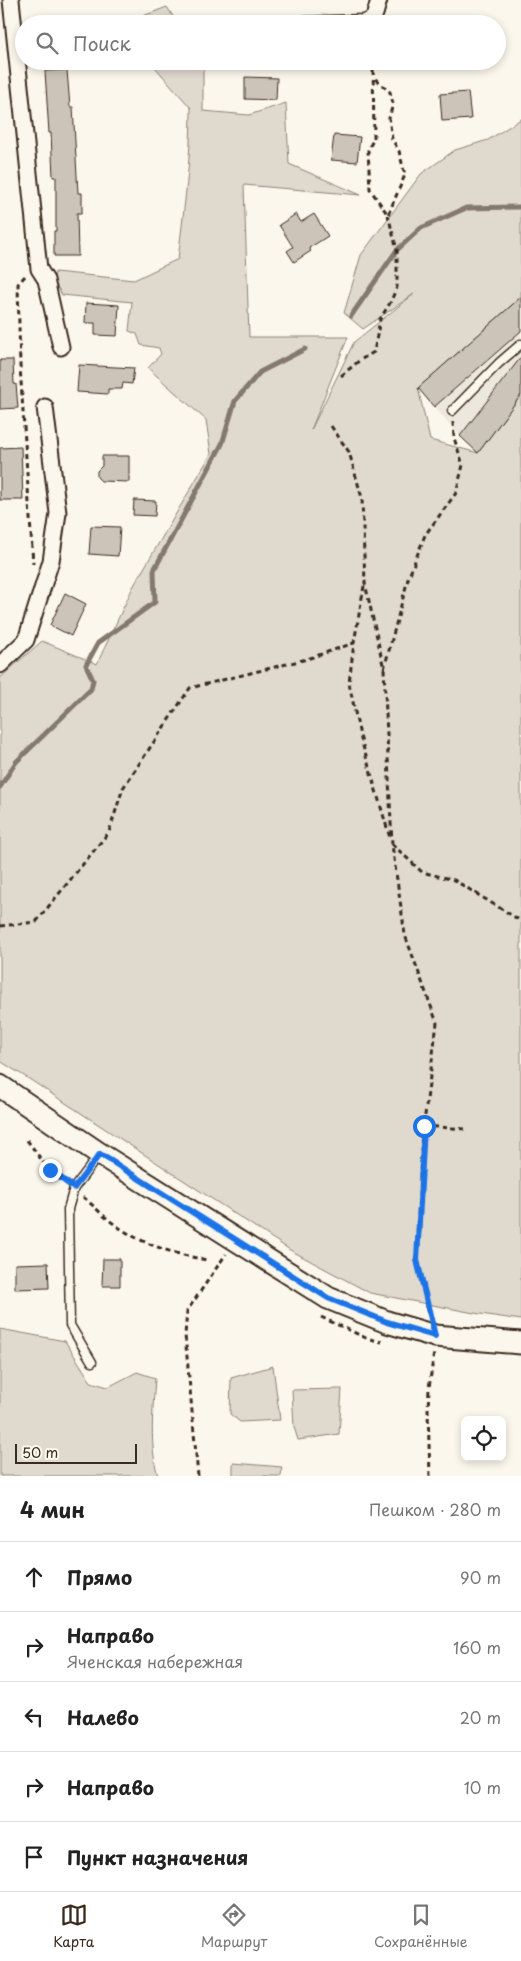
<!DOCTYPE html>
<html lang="ru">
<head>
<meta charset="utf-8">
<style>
  :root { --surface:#fff; --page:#f2f2f2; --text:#222; --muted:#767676; --line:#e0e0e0; --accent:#3b2a1e }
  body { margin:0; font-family:"Playpen Sans",sans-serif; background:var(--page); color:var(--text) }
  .controls { position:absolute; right:15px; bottom:15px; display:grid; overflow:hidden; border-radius:8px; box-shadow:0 2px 8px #0003 }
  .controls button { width:45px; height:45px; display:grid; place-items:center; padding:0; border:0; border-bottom:1px solid var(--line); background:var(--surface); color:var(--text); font:25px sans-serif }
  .scale { position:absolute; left:15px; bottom:12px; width:122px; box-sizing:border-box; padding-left:5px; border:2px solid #3b2a1e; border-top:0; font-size:14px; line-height:18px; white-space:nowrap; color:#3b2a1e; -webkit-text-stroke:4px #fbf7ec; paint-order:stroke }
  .stop { position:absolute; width:15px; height:15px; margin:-11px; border:4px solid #1a73e8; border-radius:50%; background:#fff }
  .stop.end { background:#1a73e8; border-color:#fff; box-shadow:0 1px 5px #0008 }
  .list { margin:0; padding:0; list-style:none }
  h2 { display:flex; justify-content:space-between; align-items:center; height:65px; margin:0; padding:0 20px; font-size:21px }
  h2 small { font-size:16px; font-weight:400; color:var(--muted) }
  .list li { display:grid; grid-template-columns:32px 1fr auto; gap:15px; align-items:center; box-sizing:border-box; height:70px; padding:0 20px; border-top:1px solid var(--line) }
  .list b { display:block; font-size:19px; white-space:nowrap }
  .list p { margin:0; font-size:16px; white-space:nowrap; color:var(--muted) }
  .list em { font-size:16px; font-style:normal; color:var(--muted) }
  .icon { flex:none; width:28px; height:28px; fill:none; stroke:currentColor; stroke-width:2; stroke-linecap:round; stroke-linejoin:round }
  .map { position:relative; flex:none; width:521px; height:1476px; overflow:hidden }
  .search { position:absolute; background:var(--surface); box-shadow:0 2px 8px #0003; left:15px; right:15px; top:15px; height:55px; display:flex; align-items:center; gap:12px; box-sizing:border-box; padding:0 18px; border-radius:28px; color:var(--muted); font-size:19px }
  .sheet { height:415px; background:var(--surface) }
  nav { display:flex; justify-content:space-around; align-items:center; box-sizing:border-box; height:70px; border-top:1px solid var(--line); background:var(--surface); font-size:14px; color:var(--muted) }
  nav a { display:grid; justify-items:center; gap:2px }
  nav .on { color:var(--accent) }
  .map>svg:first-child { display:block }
  .built { fill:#ede8dd }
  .green { fill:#dfd9ce; stroke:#8d8276 }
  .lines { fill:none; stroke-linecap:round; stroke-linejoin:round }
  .stream { stroke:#85796d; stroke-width:5 }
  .building { fill:#ccc4b9; stroke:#3b2a1e }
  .lane-casing { stroke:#3b2a1e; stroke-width:11 }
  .street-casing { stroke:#3b2a1e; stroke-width:19 }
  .secondary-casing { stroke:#3b2a1e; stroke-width:25 }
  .path { stroke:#3b2a1e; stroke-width:3; stroke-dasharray:5 4; stroke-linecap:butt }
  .lane { stroke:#fbf7ec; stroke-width:8 }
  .street { stroke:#fbf7ec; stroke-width:15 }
  .secondary { stroke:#fbf7ec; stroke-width:21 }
  .route { stroke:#1a73e8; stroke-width:6 }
</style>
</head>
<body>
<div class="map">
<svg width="521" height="1476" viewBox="0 0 521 1476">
  <rect width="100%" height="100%" fill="#fbf7ec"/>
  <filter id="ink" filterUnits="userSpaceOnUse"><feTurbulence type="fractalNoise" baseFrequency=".02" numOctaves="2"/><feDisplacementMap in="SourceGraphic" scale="10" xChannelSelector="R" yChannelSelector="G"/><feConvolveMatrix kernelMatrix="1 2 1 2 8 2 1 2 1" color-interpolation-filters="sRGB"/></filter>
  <g filter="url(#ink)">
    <path class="built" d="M521 297V395L478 453 460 436 418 388Z"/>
    <g class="green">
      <path d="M167 7 178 24H145L143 16Z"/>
      <path d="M153 61H214L203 71V111L249 115 286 103 289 164 361 195 244 185 249 337H348L311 430 354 342 414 294 363 329 344 313 361 255 421 174 455 150 488 140 521 119V297L418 388 430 440 478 453 521 395V1320L474 1313 370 1293 290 1250 29 1079 0 1061V678L42 641 97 664 133 587 211 454 206 420 148 368 161 354 159 348 141 345 137 334 129 331 132 302 62 295 54 281 55 272 134 280 178 259C184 208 191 159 191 108L154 66Z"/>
      <path d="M0 1329 65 1341 91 1382 108 1387 137 1372 155 1378C153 1410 149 1445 158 1476H0Z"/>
      <path d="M273 1366 280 1420 240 1422 230 1414 231 1378Z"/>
      <path d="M342 1389 339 1434 298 1440 294 1427 292 1390Z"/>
      <path d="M233 1463 282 1467 281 1476H233Z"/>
    </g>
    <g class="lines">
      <g class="stream">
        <path d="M351 316 397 250 421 228 466 208 521 207"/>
        <path d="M0 787 16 762 91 689 93 680 86 665 98 643 155 602 154 570 222 444 235 401 260 372 305 349"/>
      </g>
    </g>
    <g class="building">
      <path d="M67 70 70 107H73L78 193H82V213H77L78 256H54V231H56V177H53L51 133H49L45 71Z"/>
      <path d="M245 77 277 78 276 100 245 99Z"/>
      <path d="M468 92 471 119 442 121 440 94Z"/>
      <path d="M334 135 360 137 357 162 331 160Z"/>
      <path d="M296 214 301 222 314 214 328 236 309 248 311 251 294 262 287 251 293 247 279 225Z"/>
      <path d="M521 297V331L434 407 418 388Z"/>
      <path d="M86 303 119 305 117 336 95 335V323H85Z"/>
      <path d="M521 357V395L478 453 460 436Z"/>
      <path d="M0 360H13L14 384H16L18 408 0 409Z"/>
      <path d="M79 365 134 368 132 384 123 383 122 389H108V394L77 392Z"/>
      <path d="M21 447 23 500H0V448Z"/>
      <path d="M102 456H129V482L101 481 97 477V471L102 466Z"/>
      <path d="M134 500 156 501 155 516 133 515Z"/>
      <path d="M91 526 120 527 118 556 89 554Z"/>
      <path d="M65 593 86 604 71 636 50 625Z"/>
      <path d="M103 1259H120V1286H102Z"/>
      <path d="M48 1263 49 1288 15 1289V1264Z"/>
    </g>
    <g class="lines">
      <defs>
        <g id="lane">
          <path d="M301 21 364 19 375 14"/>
          <path d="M452 411 499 363 521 344"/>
          <path d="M92 1362 70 1325 68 1209 74 1188 99 1155"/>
        </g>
        <g id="street">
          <path d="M11 0 39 269 46 280 61 347"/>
          <path d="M375 14 379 0"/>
          <path d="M0 665 26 640 51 561 58 513 45 407"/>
        </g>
        <path id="secondary" d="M0 1086 100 1154 328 1298 387 1322 435 1336 521 1343"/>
      </defs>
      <use href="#lane" class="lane-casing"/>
      <use href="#street" class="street-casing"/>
      <use href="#secondary" class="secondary-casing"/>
      <g class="path">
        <path d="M373 61 374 138 368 150 370 189 388 215 405 175 399 151 392 139 389 118 393 104 390 92 373 77"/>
        <path d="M25 276 18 284 20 366 33 564"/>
        <path d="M341 376 360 360 374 352 380 319 390 303 397 287V250L388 215"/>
        <path d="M331 426 349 452 362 498 365 583 384 669 392 845 405 935 437 1023 422 1138 417 1260 430 1316"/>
        <path d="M364 586 354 643 349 683 360 736 390 838"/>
        <path d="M384 669 408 579 425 535 456 493 463 465 454 438 453 422"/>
        <path d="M392 844 422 872 454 880 521 921"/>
        <path d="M0 926 36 922 109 832 123 788 190 688 307 659 354 643"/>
        <path d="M424 1126 466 1129"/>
        <path d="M27 1140 49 1170 65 1181"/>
        <path d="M83 1197C92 1204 100 1213 109 1220 137 1243 173 1254 207 1260"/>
        <path d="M321 1317 366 1338 382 1342"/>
        <path d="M198 1476 185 1335 187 1311 226 1254"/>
        <path d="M430 1476 428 1411 429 1388 434 1352"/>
      </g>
      <use href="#lane" class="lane"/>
      <use href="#street" class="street"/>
      <use href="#secondary" class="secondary"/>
    </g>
  </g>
  <g class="lines" filter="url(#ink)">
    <path class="route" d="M50 1170 74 1188 100 1154 328 1298 387 1322 435 1336 417 1260 424 1126"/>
  </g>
</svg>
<div class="controls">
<button><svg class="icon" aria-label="locate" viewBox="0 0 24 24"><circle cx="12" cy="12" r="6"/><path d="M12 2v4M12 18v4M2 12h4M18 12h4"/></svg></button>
</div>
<div class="scale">50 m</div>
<div class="stop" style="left:424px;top:1126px"></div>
<div class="stop end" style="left:50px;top:1170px"></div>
<div class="search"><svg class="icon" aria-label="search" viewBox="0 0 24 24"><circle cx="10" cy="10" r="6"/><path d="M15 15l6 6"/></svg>Поиск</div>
</div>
<section class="sheet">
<h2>4 мин<small>Пешком · 280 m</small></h2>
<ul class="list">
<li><svg class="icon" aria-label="ahead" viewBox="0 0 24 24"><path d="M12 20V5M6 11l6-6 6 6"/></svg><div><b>Прямо</b></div><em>90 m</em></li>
<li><svg class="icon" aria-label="right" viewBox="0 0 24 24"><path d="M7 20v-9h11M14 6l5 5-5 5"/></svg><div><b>Направо</b><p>Яченская набережная</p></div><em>160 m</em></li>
<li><svg class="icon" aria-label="left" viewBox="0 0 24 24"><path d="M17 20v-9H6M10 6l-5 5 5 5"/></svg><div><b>Налево</b></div><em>20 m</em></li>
<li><svg class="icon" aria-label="right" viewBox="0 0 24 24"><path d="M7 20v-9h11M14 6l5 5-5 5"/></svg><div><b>Направо</b></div><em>10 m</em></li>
<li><svg class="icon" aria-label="arrive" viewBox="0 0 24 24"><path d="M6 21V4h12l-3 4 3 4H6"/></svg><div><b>Пункт назначения</b></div></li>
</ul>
</section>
<nav>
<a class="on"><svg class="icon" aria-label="map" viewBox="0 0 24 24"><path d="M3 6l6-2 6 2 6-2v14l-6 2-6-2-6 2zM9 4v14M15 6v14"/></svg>Карта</a>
<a><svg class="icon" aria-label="directions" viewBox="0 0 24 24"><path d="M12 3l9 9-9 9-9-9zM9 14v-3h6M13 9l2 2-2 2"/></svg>Маршрут</a>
<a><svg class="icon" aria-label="saved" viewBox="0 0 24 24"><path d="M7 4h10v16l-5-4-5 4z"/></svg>Сохранённые</a>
</nav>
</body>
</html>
